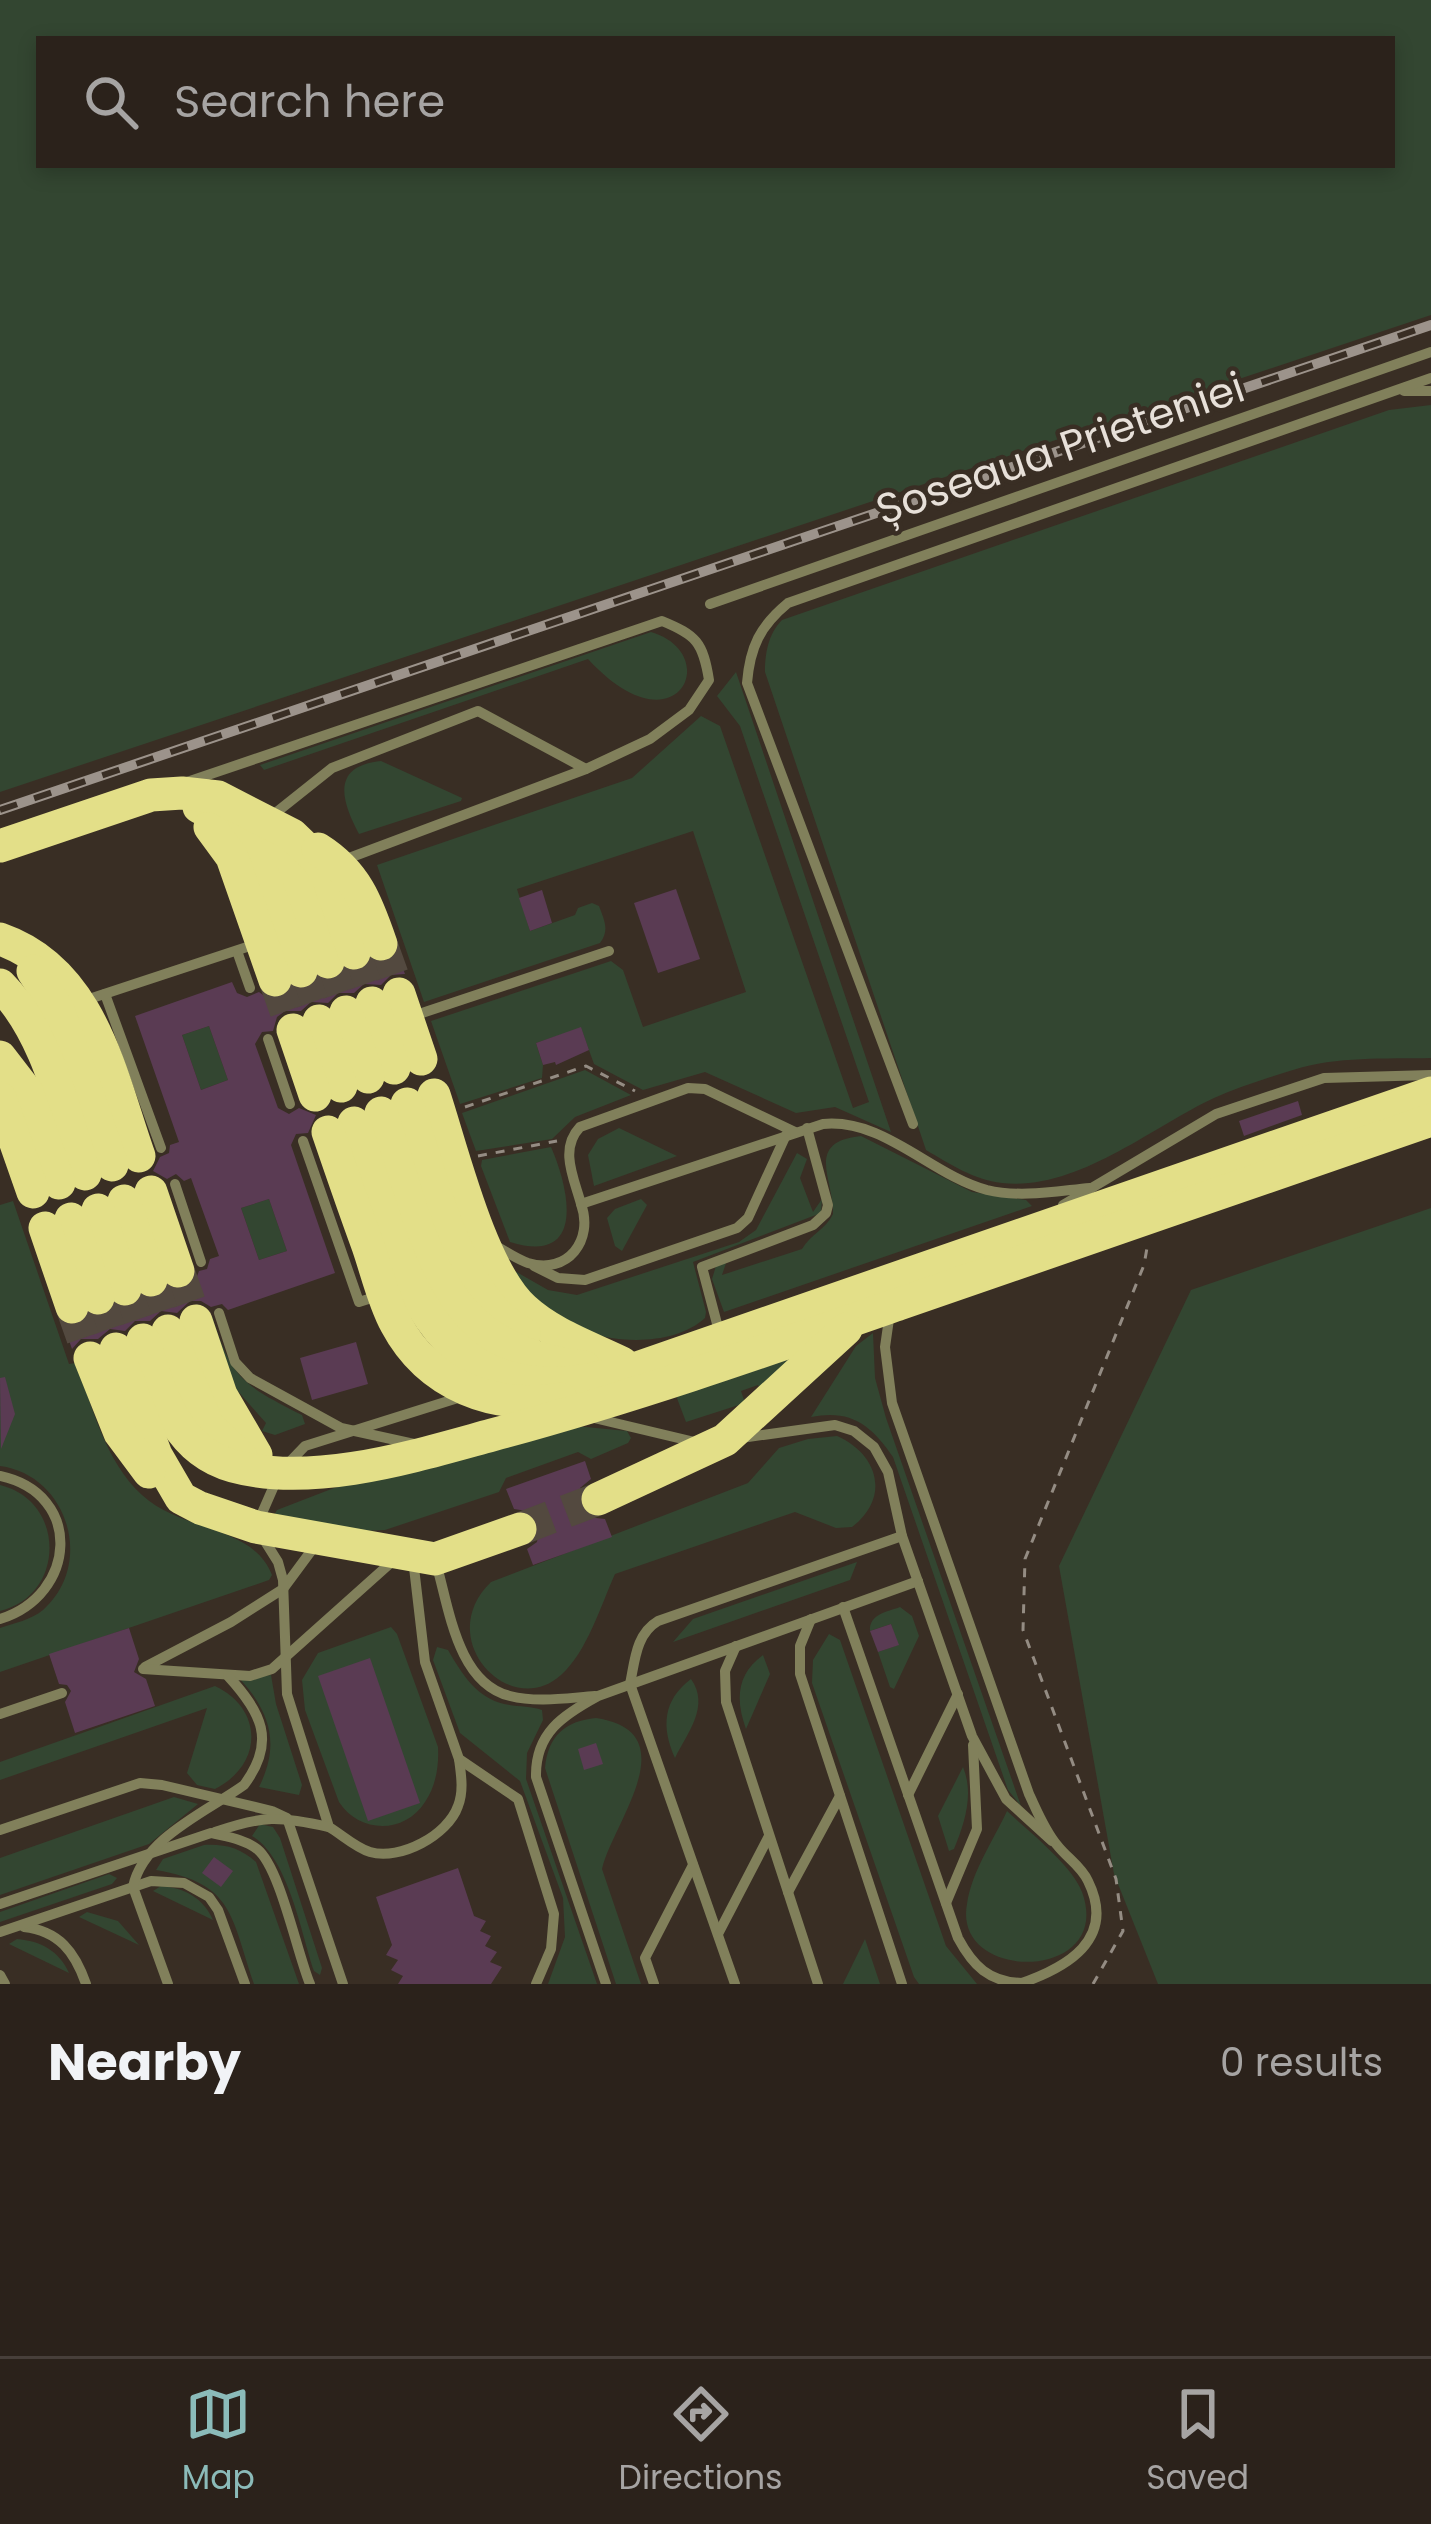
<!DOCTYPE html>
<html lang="en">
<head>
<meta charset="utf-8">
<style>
  :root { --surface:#2b221b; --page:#332a24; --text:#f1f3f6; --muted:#a6a4a3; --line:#473f3a; --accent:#8bbbb9 }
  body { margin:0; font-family:Poppins,sans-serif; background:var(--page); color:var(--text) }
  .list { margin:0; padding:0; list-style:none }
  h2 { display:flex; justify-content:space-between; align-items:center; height:156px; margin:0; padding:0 48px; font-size:51px }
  h2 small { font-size:39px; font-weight:400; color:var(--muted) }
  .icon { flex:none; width:66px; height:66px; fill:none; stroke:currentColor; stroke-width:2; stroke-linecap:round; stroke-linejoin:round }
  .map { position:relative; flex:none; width:1431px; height:1984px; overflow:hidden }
  .search { position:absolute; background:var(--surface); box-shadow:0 6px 18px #0003; left:36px; right:36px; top:36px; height:132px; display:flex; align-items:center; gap:30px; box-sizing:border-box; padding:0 42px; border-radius:0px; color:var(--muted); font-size:45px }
  .sheet { height:372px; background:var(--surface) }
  nav { display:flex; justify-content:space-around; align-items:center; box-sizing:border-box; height:168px; border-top:3px solid var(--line); background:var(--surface); font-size:33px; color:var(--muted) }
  nav a { display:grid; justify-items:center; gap:6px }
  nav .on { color:var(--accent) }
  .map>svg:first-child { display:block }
  .green { fill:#334631; fill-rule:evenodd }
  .building { fill:#5a3b53; fill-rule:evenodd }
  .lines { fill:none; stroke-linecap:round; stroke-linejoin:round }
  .trunk-tunnel { stroke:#53493f; stroke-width:33; stroke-dasharray:33 16; stroke-linecap:butt }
  .path { stroke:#948c83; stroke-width:3; stroke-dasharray:9 9; stroke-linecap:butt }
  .service { stroke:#81805b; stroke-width:10 }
  .trunk { stroke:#e3df88; stroke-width:33 }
  .rail-casing { stroke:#9c938b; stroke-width:10 }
  .rail { stroke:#392e24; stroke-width:6; stroke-dasharray:18; stroke-linecap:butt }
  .labels { text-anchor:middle; stroke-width:9; stroke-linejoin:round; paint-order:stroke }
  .street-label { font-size:42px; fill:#e7e0d9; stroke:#392e24 }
</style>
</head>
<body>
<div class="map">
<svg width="1431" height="1984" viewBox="0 0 1431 1984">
  <rect width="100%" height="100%" fill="#392e24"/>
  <g class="green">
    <path d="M0 0H1431V315L0 792ZM39 39H1392V165H39Z"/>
    <path d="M1431 405V1058C1385 1059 1337 1056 1293 1070 1267 1078 1239 1087 1214 1098 1150 1128 1077 1191 1002 1183 974 1180 950 1164 926 1150L765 672C765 654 768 634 782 620L1389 410Z"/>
    <path d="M651 632C725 654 676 755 588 659L264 770 260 765Z"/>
    <path d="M736 672 891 1132 835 1107 796 1113 705 1072 643 1090 594 1064 581 1028 536 1043 543 1065 542 1078 460 1104 431 1021 611 961 623 970 643 1027 746 992 693 831 517 889 530 931 575 915 578 908 592 903 599 906C604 920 610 930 600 943L424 1002 377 865 632 778 701 716 720 726 853 1108 869 1102 740 726 717 696Z"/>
    <path d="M381 761 462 798 461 801 359 834C341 800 331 766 381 761Z"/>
    <path d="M209 1026 228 1080 201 1090 182 1035Z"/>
    <path d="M585 1070 631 1095 575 1117 552 1139 476 1151 462 1113Z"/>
    <path d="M619 1128 677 1156 594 1186 588 1155 598 1139Z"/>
    <path d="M861 1136 972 1192 1026 1200 1032 1206 724 1312 712 1279 716 1266 727 1260 722 1275 802 1249C811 1234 826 1229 833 1214 834 1179 804 1142 861 1136Z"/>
    <path d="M551 1147C569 1188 587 1266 510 1242L481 1166 482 1160Z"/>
    <path d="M797 1153 807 1159 800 1178 813 1212 822 1199 821 1213 693 1262 706 1312 705 1318C669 1351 590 1344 553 1315 534 1300 517 1279 499 1262L548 1290 577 1295 739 1242 756 1230Z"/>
    <path d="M269 1199 287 1251 259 1260 241 1208Z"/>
    <path d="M641 1199 647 1205 622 1251 615 1246 607 1218 615 1209Z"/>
    <path d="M13 1201 69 1364 76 1363C93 1408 105 1461 142 1495 182 1532 253 1525 272 1575L269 1580 0 1672V1628C14 1623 31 1620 43 1610 95 1564 68 1475 0 1466V1205Z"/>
    <path d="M1431 1208V1984H1158L1114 1874 1059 1566 1191 1290Z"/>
    <path d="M212 1316C232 1380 244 1385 302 1415L305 1424 275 1435 262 1431 266 1423 236 1389 208 1317Z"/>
    <path d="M873 1333 875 1378 886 1418 1021 1806 1008 1790 893 1457C871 1425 851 1409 811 1417L856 1346Z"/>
    <path d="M791 1354 792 1360 762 1394 758 1385 741 1391 745 1403 686 1422 675 1393Z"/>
    <path d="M565 1425 627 1431 631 1438 628 1443 591 1459 578 1452 506 1478 499 1492 385 1530 364 1531 273 1517 277 1510 334 1488Z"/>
    <path d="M837 1436C878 1454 891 1497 852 1527L836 1528 795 1512 615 1574C601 1605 587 1652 561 1675 510 1721 432 1639 491 1582L748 1483 779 1448 808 1439Z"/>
    <path d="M0 1485C66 1501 66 1595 0 1611Z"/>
    <path d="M857 1562 850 1580 673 1642 693 1619Z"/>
    <path d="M900 1607 912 1616 919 1636 894 1689 890 1687 878 1652 898 1645 891 1624 870 1631C869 1614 887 1612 900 1607Z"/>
    <path d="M391 1627 397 1634 438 1747C439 1766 436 1786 425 1802 404 1835 359 1833 339 1802L305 1710 302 1680 318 1653Z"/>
    <path d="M829 1634 840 1640 946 1946 977 1984H919L914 1977 812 1683 813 1660Z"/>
    <path d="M437 1647 448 1650C462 1674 476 1697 504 1704 517 1707 531 1706 542 1710L543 1720 527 1753 526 1779 597 1984H548L565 1937 563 1898 520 1781 460 1733 433 1660Z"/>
    <path d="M763 1655 770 1674 746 1729C735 1699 737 1674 763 1655Z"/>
    <path d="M271 1675 276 1704 302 1785 299 1795 259 1787C280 1745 271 1713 240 1679Z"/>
    <path d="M691 1679C710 1706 688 1732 675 1758 661 1727 663 1700 691 1679Z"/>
    <path d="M215 1686C264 1709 263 1765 215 1789L197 1785 187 1773 207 1708 0 1780V1762Z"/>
    <path d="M596 1718C689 1732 612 1824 602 1869L641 1984H616L545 1768C548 1736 565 1721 596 1718Z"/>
    <path d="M963 1767C974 1794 965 1822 954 1849L949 1851 938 1816Z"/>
    <path d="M174 1797 198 1804 149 1844 0 1895V1858Z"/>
    <path d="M1007 1811C1028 1831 1072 1865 1082 1892 1115 1982 952 1984 967 1904 972 1871 993 1841 1007 1811Z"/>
    <path d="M260 1824 273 1827 280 1838 322 1968 320 1975 314 1971C301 1932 288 1857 252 1836Z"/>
    <path d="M204 1845C226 1844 240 1848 256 1862L299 1984H254C231 1917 234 1883 156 1870L163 1859Z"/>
    <path d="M109 1874 117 1878 112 1884 0 1922V1912Z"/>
    <path d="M161 1886C185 1888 203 1898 213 1920L153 1891Z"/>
    <path d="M87 1912 118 1921 139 1945 79 1917Z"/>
    <path d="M17 1939C41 1941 59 1951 69 1973L9 1944Z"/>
    <path d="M865 1939 880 1984H843Z"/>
  </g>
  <g class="building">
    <path d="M676 889 700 959 658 973 634 903Z"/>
    <path d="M542 890 552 923 530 931 519 898Z"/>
    <path d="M398 955 405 974 391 975 381 985 364 984 354 993H338L328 1003 311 1002 301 1011H285L277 1017 273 1031 262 1032 255 1044 278 1108 289 1114 299 1108 316 1115 308 1133 296 1134 291 1145 335 1273 228 1310 222 1304 211 1307 201 1301H190L177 1313 161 1311 150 1321H135L125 1331 110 1329 98 1339H81L72 1349 64 1326 78 1327 90 1317H106L116 1307 133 1308 143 1299H159L169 1289 186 1290 194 1284 199 1271 207 1269 210 1259 219 1256 191 1178 184 1181 176 1174 167 1179 153 1171 160 1157 169 1153 170 1145 179 1142 135 1016 232 982 237 993 247 997 259 992 270 1000H281L293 990H309L319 980 334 982 346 972 360 973 372 962 387 964ZM209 1026 228 1080 201 1090 182 1035ZM269 1199 287 1251 259 1260 241 1208Z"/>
    <path d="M581 1027 589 1050 556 1065 555 1062 543 1065 536 1043Z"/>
    <path d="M1298 1101 1302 1115 1244 1136 1239 1121Z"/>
    <path d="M356 1342 368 1384 312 1400 300 1358Z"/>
    <path d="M5 1377 15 1414 1 1449 0 1378Z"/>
    <path d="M585 1461 591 1479 580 1488 579 1507 587 1517 605 1519 612 1537 533 1565 527 1549 537 1542 540 1523 533 1512 514 1509 506 1489Z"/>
    <path d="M891 1624 899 1645 878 1652 870 1631Z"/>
    <path d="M129 1628 139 1659 134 1672 146 1679 155 1706 75 1733 65 1702 71 1691 67 1685 59 1684 49 1654Z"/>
    <path d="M370 1658 420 1803 368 1821 318 1676Z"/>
    <path d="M596 1743 603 1764 584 1770 578 1749Z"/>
    <path d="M214 1857 233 1871 221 1887 202 1873Z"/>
    <path d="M458 1868 474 1916 486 1921 480 1931 491 1936 485 1946 497 1952 490 1962 502 1967 491 1984H398L403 1976 391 1970 398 1960 386 1955 392 1945 376 1897Z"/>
  </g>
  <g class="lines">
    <g class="trunk-tunnel">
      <path d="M381 944 399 994"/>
      <path d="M354 953 372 1003"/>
      <path d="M328 962 346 1012"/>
      <path d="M301 971 319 1021"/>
      <path d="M275 980 293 1030"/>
      <path d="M178 1271 196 1321"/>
      <path d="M151 1280 168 1331"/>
      <path d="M125 1289 143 1340"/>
      <path d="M98 1298 116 1349"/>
      <path d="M72 1307 90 1358"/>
      <path d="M520 1529 598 1499"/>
    </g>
    <g class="path">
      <path d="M465 1107 586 1066 635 1091"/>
      <path d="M478 1156 557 1141"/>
      <path d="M1093 1984 1123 1931 1116 1879 1023 1630 1025 1559 1144 1265 1147 1248"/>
    </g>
    <g class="service">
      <path d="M1404 391H1431"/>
      <path d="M710 604 1431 352"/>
      <path d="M187 782 662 621C696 635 703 642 709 680L689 710 650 739 586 769 341 861"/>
      <path d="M268 819 332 768 478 711 586 769"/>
      <path d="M237 951 250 988"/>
      <path d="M105 994 161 1148"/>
      <path d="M83 1001 259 943"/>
      <path d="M410 1017 609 951"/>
      <path d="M268 1039 290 1104"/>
      <path d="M913 1124 747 683C750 647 760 626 788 603L1431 378"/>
      <path d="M303 1141 359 1302 381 1295"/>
      <path d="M175 1184 201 1262"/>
      <path d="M581 1204C574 1178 559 1149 580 1127L688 1088 705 1089 795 1132"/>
      <path d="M1063 1205 1216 1114 1324 1078 1431 1075"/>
      <path d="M492 1244C504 1250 516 1259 528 1263 568 1275 594 1240 581 1204L823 1124C884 1118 931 1175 987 1190 1020 1198 1057 1191 1090 1188"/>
      <path d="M534 1266 558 1278 585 1280 737 1228 748 1218 786 1135"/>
      <path d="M890 1312 885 1347 892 1403 1029 1794C1037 1811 1045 1831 1057 1845 1067 1858 1081 1866 1088 1881 1117 1940 1066 1968 1019 1984"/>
      <path d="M219 1313 235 1362 250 1378 341 1428 414 1444"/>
      <path d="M720 1335 702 1267 813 1225 826 1213 828 1205 807 1128"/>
      <path d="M594 1418 699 1443"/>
      <path d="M741 1438 835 1425 854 1431 874 1447 888 1472 902 1536 972 1736 1006 1799 1052 1841"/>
      <path d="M0 1476C84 1494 77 1595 0 1619"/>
      <path d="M413 1559 425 1662 459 1759 518 1799 554 1914 551 1949 536 1984"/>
      <path d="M436 1563C449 1607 457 1683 510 1696 537 1703 567 1698 595 1696"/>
      <path d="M843 1607 958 1938C973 1966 989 1982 1022 1983"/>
      <path d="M811 1619 800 1646V1674L902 1984"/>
      <path d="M736 1646 725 1671 726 1702 818 1984"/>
      <path d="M145 1667 231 1622 283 1589 317 1543"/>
      <path d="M143 1669 250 1676 272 1669 395 1559"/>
      <path d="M0 1714 62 1693"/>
      <path d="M459 1759C461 1774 464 1791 458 1806 448 1835 400 1861 370 1852 356 1848 341 1834 329 1827L287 1694 283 1580 278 1562 256 1527 280 1472 305 1446 461 1397"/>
      <path d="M908 1795 958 1694"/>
      <path d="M0 1830 140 1783 162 1785 272 1811 287 1818 343 1984"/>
      <path d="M215 1832C264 1815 279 1816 329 1827"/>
      <path d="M788 1892 840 1796"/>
      <path d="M946 1903 977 1829 973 1745"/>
      <path d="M0 1904 211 1833C227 1837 244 1839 257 1849 280 1867 297 1953 310 1984"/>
      <path d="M24 1927C59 1931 75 1952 86 1984"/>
      <path d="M0 1932 151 1881 184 1883 209 1897 218 1910 245 1984"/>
      <path d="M718 1934 769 1836"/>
      <path d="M0 1975 5 1984"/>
      <path d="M168 1984 133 1887C143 1838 208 1811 244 1785 277 1741 261 1712 228 1676"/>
      <path d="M606 1984 536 1777C535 1733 563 1715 598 1696L918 1581"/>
      <path d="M654 1984 645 1958 693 1865"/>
      <path d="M735 1984 630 1684C635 1660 636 1634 658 1621L902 1536"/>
    </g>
    <g class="trunk">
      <path d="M199 807C266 837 279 908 301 971"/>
      <path d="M210 827 232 857 275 980"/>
      <path d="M277 836 293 861 328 962"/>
      <path d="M0 846 151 795 182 793 218 797 292 835 317 859 328 877 354 953"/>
      <path d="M318 849C356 873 367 903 381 944"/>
      <path d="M0 939C92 971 110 1074 139 1156"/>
      <path d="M33 971 58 1010 112 1165"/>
      <path d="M0 985C48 1033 63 1111 85 1174"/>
      <path d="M399 994 421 1059"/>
      <path d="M372 1003 394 1068"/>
      <path d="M346 1012 368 1077"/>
      <path d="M319 1021 341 1086"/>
      <path d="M293 1030 315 1095"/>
      <path d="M0 1057 27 1092 59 1183"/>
      <path d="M434 1095C453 1153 481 1270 524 1309 551 1334 589 1347 622 1363"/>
      <path d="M0 1098 33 1192"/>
      <path d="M407 1104C431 1172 457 1301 524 1334"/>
      <path d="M381 1113C424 1238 430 1349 584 1367"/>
      <path d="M354 1123C391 1229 415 1391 561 1383 586 1382 610 1375 634 1369L1431 1093"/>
      <path d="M328 1132C341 1170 354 1208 368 1246 377 1272 383 1300 396 1324 429 1386 494 1410 561 1399"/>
      <path d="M151 1192 178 1271"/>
      <path d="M124 1201 151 1280"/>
      <path d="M98 1210 125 1289"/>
      <path d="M71 1219 98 1298"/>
      <path d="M45 1228 72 1307"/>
      <path d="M196 1321 221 1395 256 1455"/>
      <path d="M168 1331 208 1426 241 1457"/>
      <path d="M143 1340C160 1391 174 1450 233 1466 313 1488 415 1456 492 1435 630 1398 764 1351 899 1304 1076 1243 1254 1181 1431 1120"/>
      <path d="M116 1349 156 1455 181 1498 200 1508 256 1527 435 1559 520 1529"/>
      <path d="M90 1358 120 1433 149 1472"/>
      <path d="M598 1499 725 1440 846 1329"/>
    </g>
    <defs>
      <path id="rail" d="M0 810 1431 325"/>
    </defs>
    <use href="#rail" class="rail-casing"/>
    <use href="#rail" class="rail"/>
  </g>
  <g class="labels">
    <g class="street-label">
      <text transform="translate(1060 448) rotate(-19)" y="15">Șoseaua Prieteniei</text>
    </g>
  </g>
</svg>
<div class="search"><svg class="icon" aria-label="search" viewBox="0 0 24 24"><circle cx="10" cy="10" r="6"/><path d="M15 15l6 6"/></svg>Search here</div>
</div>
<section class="sheet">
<h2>Nearby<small>0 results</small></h2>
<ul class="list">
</ul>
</section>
<nav>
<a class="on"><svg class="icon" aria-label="map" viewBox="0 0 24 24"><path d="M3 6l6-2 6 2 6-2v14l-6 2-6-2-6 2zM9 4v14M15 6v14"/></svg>Map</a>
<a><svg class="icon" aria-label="directions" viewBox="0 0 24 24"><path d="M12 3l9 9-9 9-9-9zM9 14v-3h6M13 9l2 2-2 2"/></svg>Directions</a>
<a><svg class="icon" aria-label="saved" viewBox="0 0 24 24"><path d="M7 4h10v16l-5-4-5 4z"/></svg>Saved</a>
</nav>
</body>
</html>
